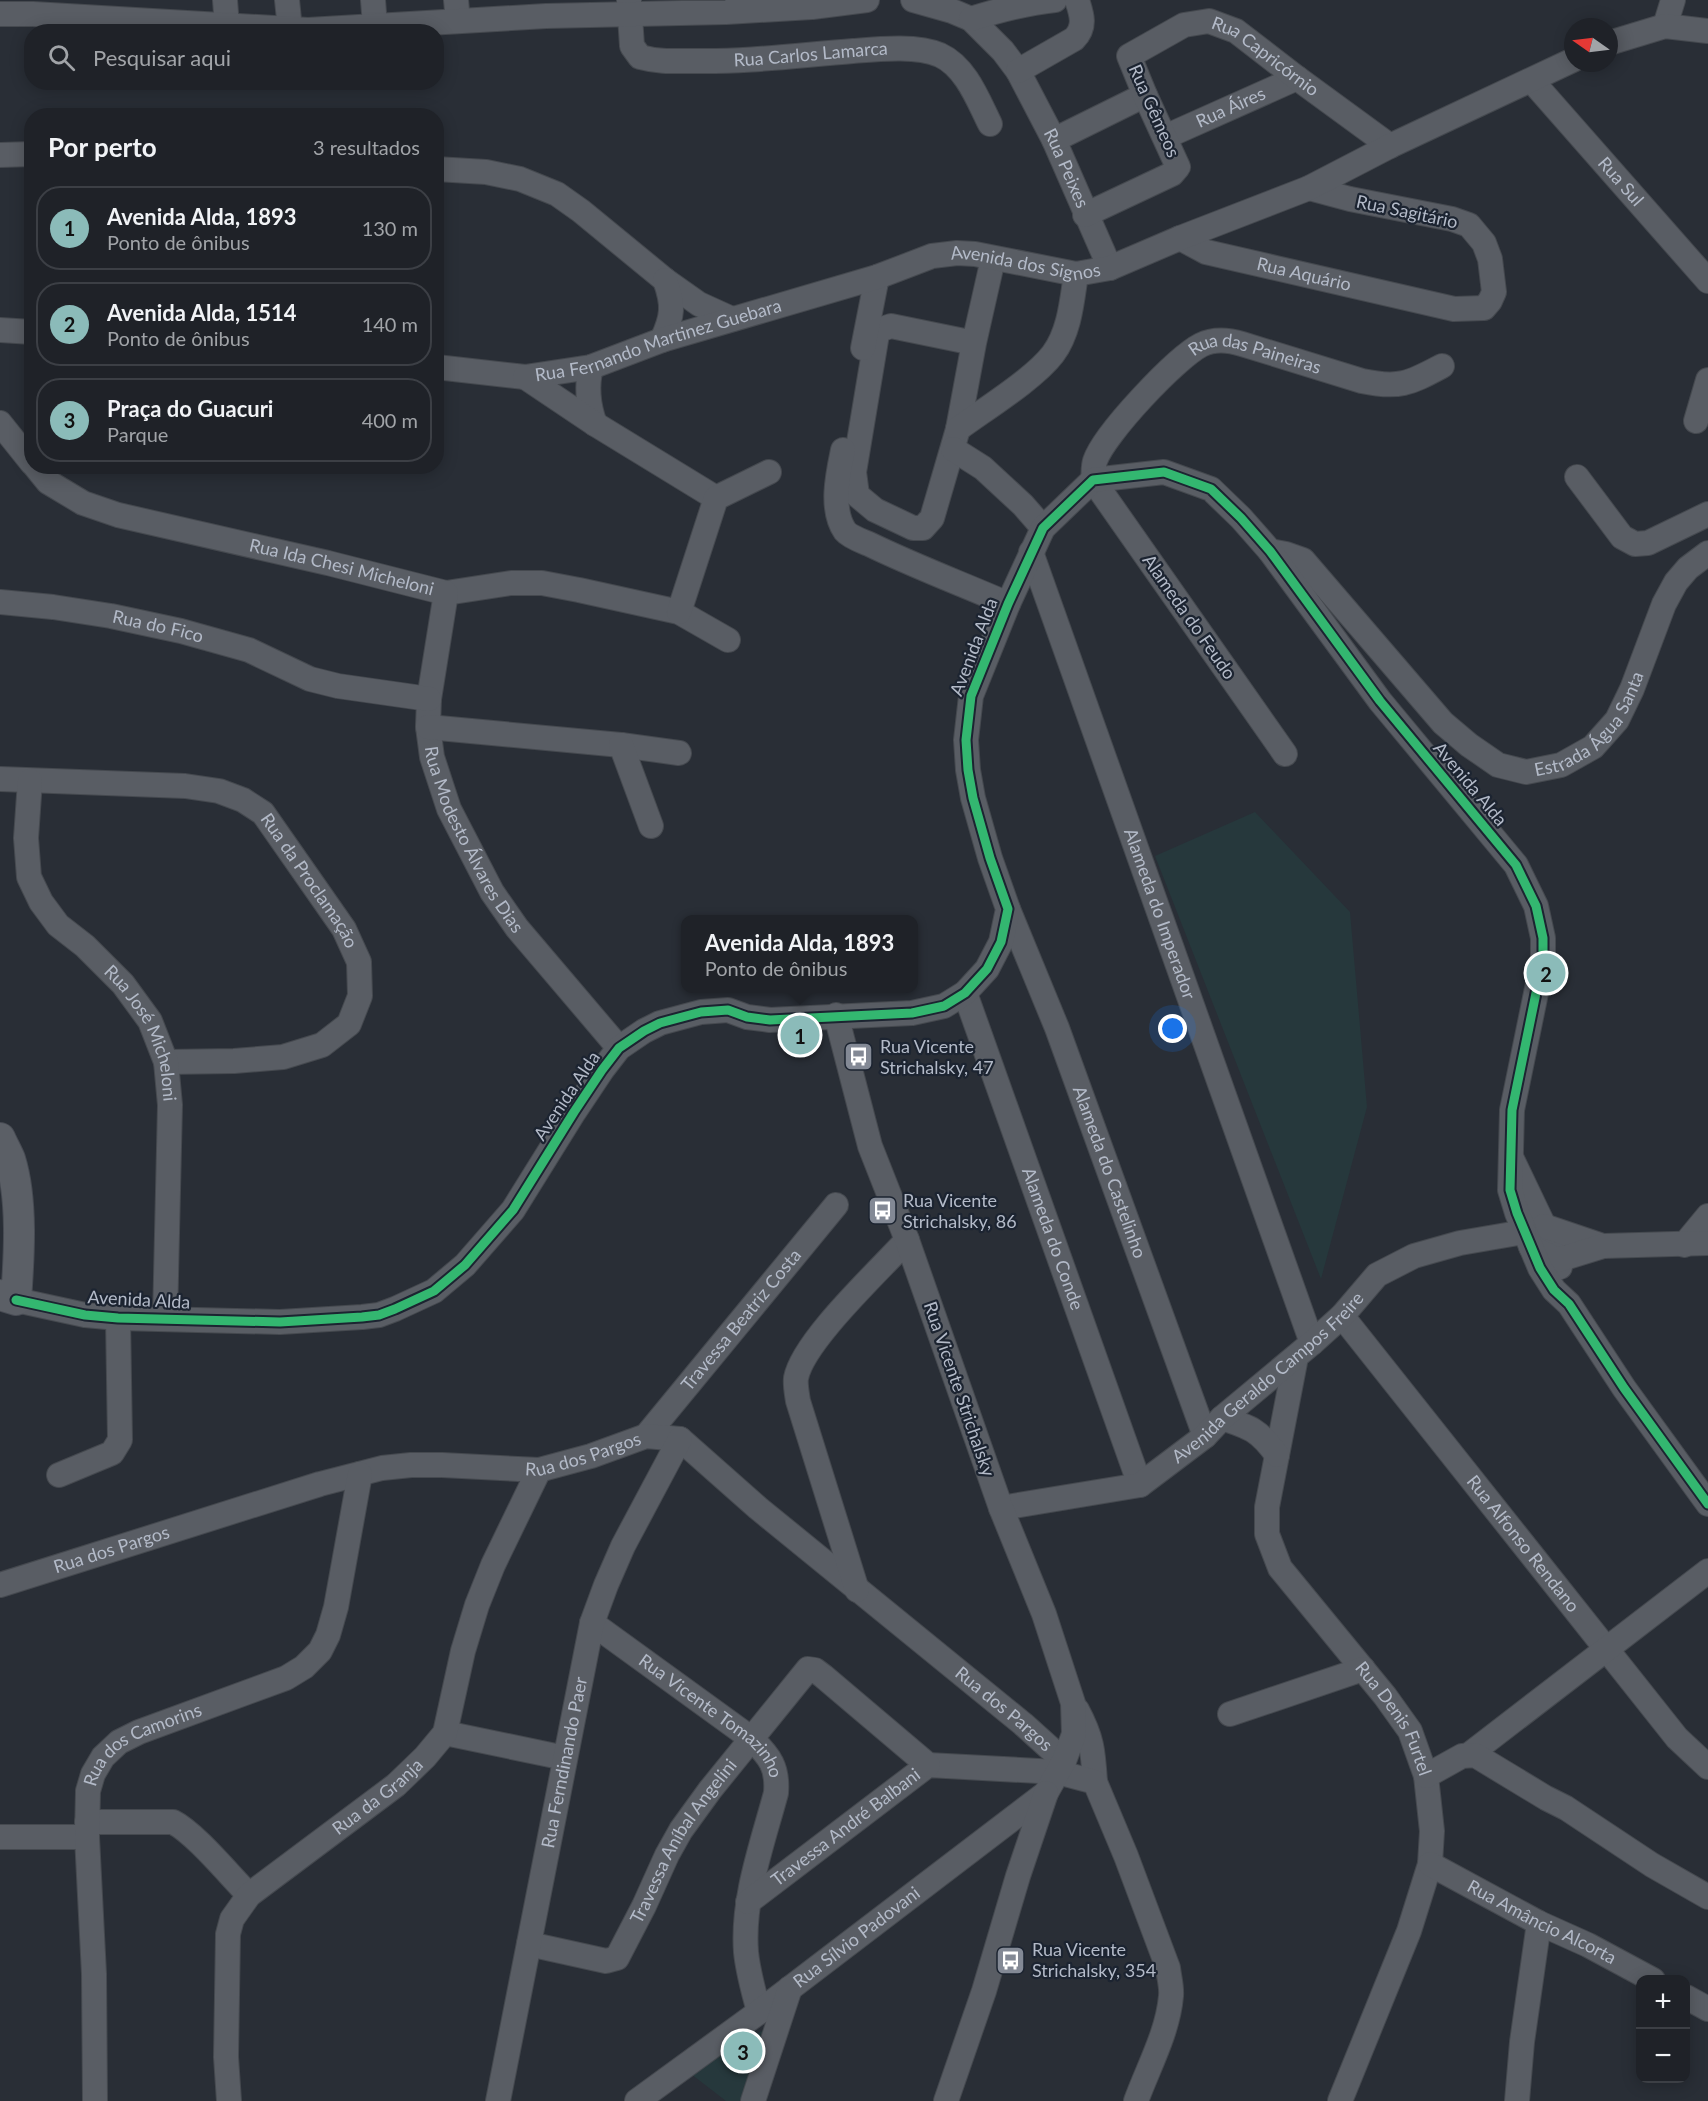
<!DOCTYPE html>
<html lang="pt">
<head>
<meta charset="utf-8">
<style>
  :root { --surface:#1f2228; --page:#2c2f34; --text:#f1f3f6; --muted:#a1a4a8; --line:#3c3f45; --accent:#8bbbb9 }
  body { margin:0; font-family:Lato,sans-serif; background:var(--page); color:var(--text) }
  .controls { position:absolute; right:18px; bottom:18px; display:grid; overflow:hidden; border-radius:12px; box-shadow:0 3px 15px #0003 }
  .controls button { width:54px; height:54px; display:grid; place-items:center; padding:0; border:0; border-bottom:2px solid var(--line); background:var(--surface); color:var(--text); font:30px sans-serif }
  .compass { position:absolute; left:1564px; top:18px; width:54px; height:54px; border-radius:50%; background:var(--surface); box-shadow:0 3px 15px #0003; rotate:284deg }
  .you { position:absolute; left:1173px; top:1029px; width:21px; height:21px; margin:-15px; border:4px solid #fff; border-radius:50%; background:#1a73e8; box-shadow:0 0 0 9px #1a73e833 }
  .badge { display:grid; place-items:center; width:39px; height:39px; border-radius:50%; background:var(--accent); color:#111; font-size:20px; font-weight:700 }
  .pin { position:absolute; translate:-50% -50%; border:3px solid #fff; box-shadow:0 2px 6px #0006 }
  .popup { position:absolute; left:681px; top:915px; width:237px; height:78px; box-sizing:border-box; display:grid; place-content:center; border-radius:12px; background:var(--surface); filter:drop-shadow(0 2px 4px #0005); font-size:20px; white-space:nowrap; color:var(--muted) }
  .popup b { font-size:22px; color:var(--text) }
  .popup::after { content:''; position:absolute; left:50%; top:100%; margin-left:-12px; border:12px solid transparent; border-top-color:var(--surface) }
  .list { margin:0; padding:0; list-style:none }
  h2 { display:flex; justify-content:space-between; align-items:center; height:78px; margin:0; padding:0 24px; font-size:26px }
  h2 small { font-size:20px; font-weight:400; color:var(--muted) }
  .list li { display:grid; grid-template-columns:39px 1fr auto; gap:18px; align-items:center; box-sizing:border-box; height:84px; margin:0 12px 12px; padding:0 12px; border:2px solid var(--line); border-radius:24px }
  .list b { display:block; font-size:22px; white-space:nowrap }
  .list p { margin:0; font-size:20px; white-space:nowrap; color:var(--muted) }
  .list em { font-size:20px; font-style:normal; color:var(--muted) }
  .icon { flex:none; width:33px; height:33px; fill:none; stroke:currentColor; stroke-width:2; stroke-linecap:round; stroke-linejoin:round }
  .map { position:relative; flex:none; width:1708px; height:2101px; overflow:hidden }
  .search { position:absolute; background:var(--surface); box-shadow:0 3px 15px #0003; left:24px; top:24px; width:420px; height:66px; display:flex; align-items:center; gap:15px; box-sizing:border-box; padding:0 21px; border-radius:24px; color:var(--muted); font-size:22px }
  .panel { position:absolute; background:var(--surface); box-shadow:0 3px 15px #0003; left:24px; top:108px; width:420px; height:366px; border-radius:24px }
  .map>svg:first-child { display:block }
  .green { fill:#26383c }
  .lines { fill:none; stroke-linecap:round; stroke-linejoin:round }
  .minor-casing { stroke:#45494f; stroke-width:26 }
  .major-casing { stroke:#474b53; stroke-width:32 }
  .minor { stroke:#595d64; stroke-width:24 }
  .major { stroke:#5b5f66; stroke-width:30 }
  .cycleway-casing { stroke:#1c2431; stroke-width:13 }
  .cycleway { stroke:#33b770; stroke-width:9 }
  .labels { text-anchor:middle; stroke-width:4.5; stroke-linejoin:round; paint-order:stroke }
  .street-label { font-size:18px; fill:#b3bac8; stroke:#1c2431 }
  .poi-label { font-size:18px; fill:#b3bac8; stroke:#1c2431; text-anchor:start }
</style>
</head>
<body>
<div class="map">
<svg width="1708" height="2101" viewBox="0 0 1708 2101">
  <rect width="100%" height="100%" fill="#292e36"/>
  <g class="green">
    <path d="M1255 812 1350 912 1367 1107 1321 1279 1155 856Z"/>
    <path d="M765 2029 745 2101H726L691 2074Z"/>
  </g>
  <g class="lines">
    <defs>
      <g id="minor">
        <path d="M225 0 227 26"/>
        <path d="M287 0 290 29"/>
        <path d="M373 0 375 26"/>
        <path d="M456 0 458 21"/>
        <path id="s1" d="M913 0 952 11 971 19 1003 51 1018 71 1054 140 1110 268"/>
        <path id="s2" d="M629 1 632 46 640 57C658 62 675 61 694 61 747 62 800 55 853 51 878 49 917 45 940 55 966 67 978 100 990 124"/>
        <path d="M0 14H33L308 30 546 16 726 12 812 7 867 0"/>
        <path d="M971 19C999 10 1026 3 1055 0"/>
        <path d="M1665 26 1673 0"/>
        <path d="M1609 43 1665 26 1708 31"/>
        <path d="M1018 71 1074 39C1086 27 1082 15 1077 0"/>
        <path id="s3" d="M1532 81 1708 281"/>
        <path id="s4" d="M1165 137 1297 78"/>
        <path d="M1054 140 1145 95"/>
        <path d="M0 155 32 154"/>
        <path d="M436 169 486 172 520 179 557 194 581 211 665 280 699 304 732 319"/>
        <path id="s5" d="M1085 215 1172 174 1178 167 1145 95 1129 56 1184 25 1209 21 1236 31 1297 78 1390 146"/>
        <path id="s6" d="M1180 238 1206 252 1454 309 1484 308 1490 301 1494 292 1490 259 1484 243 1469 225 1452 219 1350 199 1309 188"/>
        <path d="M0 330 32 332"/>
        <path d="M662 340C673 316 674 305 665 280"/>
        <path d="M974 343 891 326 882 329 877 334 854 472 857 495 875 510 913 528H923L932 518 958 429 974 343 993 259"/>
        <path d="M863 348 877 277"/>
        <path id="s7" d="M436 367 525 377 591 367 662 340 877 277 932 256 957 253 975 254 1076 274 1110 268 1180 238 1309 188 1390 146 1573 60"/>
        <path d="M591 367C586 387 588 405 595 424"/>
        <path d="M525 377 595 424 716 498"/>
        <path d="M1696 421 1708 380"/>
        <path d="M0 423 32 463"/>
        <path d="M958 429C985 409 1034 379 1053 354 1070 331 1072 300 1076 274"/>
        <path d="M953 449 983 468 1023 505 1043 528"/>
        <path d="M843 450C838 474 830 509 845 531 850 537 862 541 869 544 914 566 962 584 1008 604"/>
        <path id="s8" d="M35 466 48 482 83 503 118 515 328 563 446 593 511 583H542L579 590 679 612 728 640"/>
        <path d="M1577 477 1622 537 1635 544 1648 543 1708 514"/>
        <path id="s9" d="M1270 551 1286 554 1303 560 1443 723 1469 745 1498 765 1526 772 1561 765 1593 747 1617 720 1632 689 1664 604 1676 582 1688 568 1708 553"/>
        <path id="s10" d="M1031 552 1312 1343"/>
        <path id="s11" d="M446 593 429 699 428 727 432 757 449 809 492 892 517 928 619 1048"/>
        <path id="s12" d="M0 602 53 607 111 616 181 631 249 650 310 679 338 686 429 699"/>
        <path d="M679 612 716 498 769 472"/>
        <path d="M428 727 621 745 679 753"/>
        <path d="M621 745 651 826"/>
        <path id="s13" d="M1285 754 1093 480C1094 474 1093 467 1095 461 1104 434 1176 358 1201 345 1215 338 1229 340 1242 344L1362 381C1400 389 1410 383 1442 366"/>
        <path id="s14" d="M0 779 185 786 219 791 243 800 263 813 344 929 359 962 360 996 349 1024 322 1045 283 1057 234 1061 166 1062"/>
        <path id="s15" d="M30 781 26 838 29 877 41 902 58 925 85 946 123 984 150 1021 166 1062 170 1105 165 1319"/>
        <path id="s16" d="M1008 909 1057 1028 1205 1436"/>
        <path id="s17" d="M965 993 1140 1485"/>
        <path d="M1512 1159 1544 1226 1560 1267"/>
        <path d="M1544 1226 1603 1246"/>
        <path d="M1684 1245 1708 1216"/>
        <path d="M1531 1247 1558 1260 1603 1246 1708 1243"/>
        <path d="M16 1300 85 1315 118 1318 280 1322 362 1317 379 1315 395 1309 434 1291 465 1265 513 1210 574 1112 602 1070 619 1048 644 1031 660 1023 701 1012 728 1010 747 1017 770 1020 912 1013 944 1006 965 993 987 969 1001 942 1008 909 990 858 973 798 968 770 966 740 971 696 1008 604 1043 528 1093 480 1164 472 1211 489 1241 518 1270 551 1380 701 1516 865 1536 906 1543 938V959L1512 1110 1510 1190 1517 1213 1540 1268 1554 1290 1569 1304 1624 1388 1708 1504"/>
        <path id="s18" d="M1342 1316 1677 1738 1708 1767"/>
        <path id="s19" d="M1296 1357 1267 1507V1534L1280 1568 1385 1696 1410 1731 1426 1776 1432 1831 1430 1864 1409 1931 1340 2101"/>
        <path d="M1222 1418C1250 1427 1259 1430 1277 1455"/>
        <path id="s20" d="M646 1436 836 1205"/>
        <path d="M59 1475 112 1453 120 1440 118 1318"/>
        <path id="s21" d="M1001 1508 1140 1485 1205 1436 1222 1418 1312 1343 1342 1316 1377 1275 1414 1256 1460 1243 1524 1232"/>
        <path id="s22" d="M0 1585 320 1484 382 1468 411 1465H442L539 1470 591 1456 646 1436 680 1439 758 1508 1023 1724 1064 1761"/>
        <path d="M857 1590 798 1401C797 1394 795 1385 796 1378 803 1341 880 1270 907 1240"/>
        <path id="s23" d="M592 1623 752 1739C770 1757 778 1767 776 1793 762 1845 742 1899 746 1952 748 1973 754 1992 759 2012"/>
        <path d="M1077 1710C1092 1738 1093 1750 1095 1782"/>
        <path d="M1230 1714 1363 1669"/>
        <path d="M445 1733 565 1758"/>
        <path d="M1470 1754 1708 1571"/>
        <path d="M1426 1776 1462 1756 1475 1755 1546 1798 1566 1808 1652 1865 1708 1897"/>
        <path d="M87 1822H173C195 1833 230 1876 249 1895"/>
        <path d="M0 1837H87"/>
        <path id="s24" d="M1430 1864 1539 1923 1588 1945 1653 1980"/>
        <path id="s25" d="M748 1902 928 1765 1057 1772 1095 1782 1126 1856 1168 1968C1169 1977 1172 1987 1171 1996 1168 2032 1148 2068 1136 2101"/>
        <path id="s26" d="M529 1944 606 1961 617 1958 644 1906 667 1855 681 1830 710 1790 808 1669 815 1670 823 1676 928 1765"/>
        <path d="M1686 1997 1708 2009"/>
        <path id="s27" d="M95 2101 94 1974 87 1837 88 1791 93 1774 103 1757 119 1742 139 1732 286 1678 304 1667 320 1651 328 1635 336 1607 360 1474"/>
        <path id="s28" d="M229 2101 226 2057 228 1934 232 1919 249 1895 396 1785 425 1757 445 1733 463 1651 477 1605 493 1565 539 1470"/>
        <path id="s29" d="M498 2101 592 1623 606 1585 623 1546 680 1439"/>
        <path id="s30" d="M637 2101 759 2012 1046 1793 1064 1761 1074 1734 1073 1703 1044 1614 1001 1508 907 1240 870 1146 836 1015"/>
        <path d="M753 2101 790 1988"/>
        <path d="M946 2101 984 1991 1018 1876 1046 1793"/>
        <path d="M1517 2101 1522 2042 1539 1923"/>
      </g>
      <path id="major" d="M0 1138C3 1145 7 1152 10 1159 23 1200 19 1258 16 1300L0 1295"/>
    </defs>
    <use href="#minor" class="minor-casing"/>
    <use href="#major" class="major-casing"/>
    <use href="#minor" class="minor"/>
    <use href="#major" class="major"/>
    <defs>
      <path id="cycleway" d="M16 1300 85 1315 118 1318 280 1322 362 1317 379 1315 395 1309 434 1291 465 1265 513 1210 574 1112 602 1070 619 1048 644 1031 660 1023 701 1012 728 1010 747 1017 770 1020 912 1013 944 1006 965 993 987 969 1001 942 1008 909 990 858 973 798 968 770 966 740 971 696 1008 604 1043 528 1093 480 1164 472 1211 489 1241 518 1270 551 1380 701 1516 865 1536 906 1543 938V959L1512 1110 1510 1190 1517 1213 1540 1268 1554 1290 1569 1304 1624 1388 1708 1504"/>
    </defs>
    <use href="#cycleway" class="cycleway-casing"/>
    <use href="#cycleway" class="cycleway"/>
  </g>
  <defs>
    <symbol id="bus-square" viewBox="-11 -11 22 22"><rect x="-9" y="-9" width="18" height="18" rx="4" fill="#838995" stroke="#1c2431"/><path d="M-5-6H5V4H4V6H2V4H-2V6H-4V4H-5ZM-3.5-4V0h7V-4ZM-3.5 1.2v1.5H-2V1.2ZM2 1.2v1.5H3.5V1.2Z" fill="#fff"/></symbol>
  </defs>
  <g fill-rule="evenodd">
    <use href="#bus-square" x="842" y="1040" width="33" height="33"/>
    <use href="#bus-square" x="866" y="1194" width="33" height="33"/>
    <use href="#bus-square" x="994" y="1944" width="33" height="33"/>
  </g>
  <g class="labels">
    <g class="street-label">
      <text dy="6" stroke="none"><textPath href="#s2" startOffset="230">Rua Carlos Lamarca</textPath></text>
      <text dy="6" stroke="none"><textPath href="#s5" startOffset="382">Rua Capricórnio</textPath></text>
      <text dy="6" stroke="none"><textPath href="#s4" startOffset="72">Rua Áires</textPath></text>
      <text transform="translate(1154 111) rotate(66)" y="6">Rua Gêmeos</text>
      <text dy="6" stroke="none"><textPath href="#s1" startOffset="240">Rua Peixes</textPath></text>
      <text dy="6" stroke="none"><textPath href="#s3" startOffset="134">Rua Sul</textPath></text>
      <text transform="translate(1407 212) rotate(12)" y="6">Rua Sagitário</text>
      <text dy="6" stroke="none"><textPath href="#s7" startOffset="610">Avenida dos Signos</textPath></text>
      <text dy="6" stroke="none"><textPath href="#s6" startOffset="130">Rua Aquário</textPath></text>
      <text dy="6" stroke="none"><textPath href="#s7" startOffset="228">Rua Fernando Martinez Guebara</textPath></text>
      <text dy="6" stroke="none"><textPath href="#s13" startOffset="568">Rua das Paineiras</textPath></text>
      <text dy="6" stroke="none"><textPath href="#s8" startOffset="328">Rua Ida Chesi Micheloni</textPath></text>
      <text transform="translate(1189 617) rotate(55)" y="6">Alameda do Feudo</text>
      <text dy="6" stroke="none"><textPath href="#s12" startOffset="160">Rua do Fico</textPath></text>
      <text transform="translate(974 647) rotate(-69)" y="6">Avenida Alda</text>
      <text dy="6" stroke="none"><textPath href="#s9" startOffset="432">Estrada Água Santa</textPath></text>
      <text transform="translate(1470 784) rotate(50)" y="6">Avenida Alda</text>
      <text dy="6" stroke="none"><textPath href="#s11" startOffset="258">Rua Modesto Álvares Dias</textPath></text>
      <text dy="6" stroke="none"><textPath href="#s14" startOffset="351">Rua da Proclamação</textPath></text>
      <text dy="6" stroke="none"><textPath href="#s10" startOffset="384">Alameda do Imperador</textPath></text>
      <text dy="6" stroke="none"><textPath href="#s15" startOffset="294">Rua José Micheloni</textPath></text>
      <text transform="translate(567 1096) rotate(-56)" y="6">Avenida Alda</text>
      <text dy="6" stroke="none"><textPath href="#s16" startOffset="282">Alameda do Castelinho</textPath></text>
      <text dy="6" stroke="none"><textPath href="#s17" startOffset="261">Alameda do Conde</textPath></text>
      <text transform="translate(139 1300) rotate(3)" y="6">Avenida Alda</text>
      <text dy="6" stroke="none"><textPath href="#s20" startOffset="150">Travessa Beatriz Costa</textPath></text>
      <text dy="6" stroke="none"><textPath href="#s21" startOffset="308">Avenida Geraldo Campos Freire</textPath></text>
      <text transform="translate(959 1389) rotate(71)" y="6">Rua Vicente Strichalsky</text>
      <text dy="6" stroke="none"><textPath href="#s22" startOffset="603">Rua dos Pargos</textPath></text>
      <text dy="6" stroke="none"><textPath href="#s18" startOffset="291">Rua Alfonso Rendano</textPath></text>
      <text dy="6" stroke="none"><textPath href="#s22" startOffset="117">Rua dos Pargos</textPath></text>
      <text dy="6" stroke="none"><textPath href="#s22" startOffset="1125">Rua dos Pargos</textPath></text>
      <text dy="6" stroke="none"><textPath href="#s23" startOffset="152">Rua Vicente Tomazinho</textPath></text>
      <text dy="6" stroke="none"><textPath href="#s19" startOffset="406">Rua Denis Furtel</textPath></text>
      <text dy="6" stroke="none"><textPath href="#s27" startOffset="387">Rua dos Camorins</textPath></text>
      <text dy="6" stroke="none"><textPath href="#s29" startOffset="345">Rua Ferndinando Paer</textPath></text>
      <text dy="6" stroke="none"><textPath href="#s28" startOffset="374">Rua da Granja</textPath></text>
      <text dy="6" stroke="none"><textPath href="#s25" startOffset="123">Travessa André Balbani</textPath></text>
      <text dy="6" stroke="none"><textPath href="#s26" startOffset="225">Travessa Aníbal Angelini</textPath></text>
      <text dy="6" stroke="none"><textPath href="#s24" startOffset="126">Rua Amâncio Alcorta</textPath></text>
      <text dy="6" stroke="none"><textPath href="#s30" startOffset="274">Rua Sílvio Padovani</textPath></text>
    </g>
    <g class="poi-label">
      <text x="880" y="1053">Rua Vicente<tspan x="880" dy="21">Strichalsky, 47</tspan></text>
      <text x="903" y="1207">Rua Vicente<tspan x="903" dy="21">Strichalsky, 86</tspan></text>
      <text x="1032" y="1956">Rua Vicente<tspan x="1032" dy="21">Strichalsky, 354</tspan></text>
    </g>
  </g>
</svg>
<div class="controls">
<button>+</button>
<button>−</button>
</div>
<svg class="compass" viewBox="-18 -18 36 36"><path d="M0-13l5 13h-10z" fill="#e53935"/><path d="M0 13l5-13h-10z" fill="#a1a4a8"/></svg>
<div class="you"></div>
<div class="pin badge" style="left:800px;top:1035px">1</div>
<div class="popup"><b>Avenida Alda, 1893</b>Ponto de ônibus</div>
<div class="pin badge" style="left:1546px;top:973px">2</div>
<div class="pin badge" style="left:743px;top:2051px">3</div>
<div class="search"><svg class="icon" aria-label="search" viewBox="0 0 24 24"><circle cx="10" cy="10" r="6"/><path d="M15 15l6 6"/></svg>Pesquisar aqui</div>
<section class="panel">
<h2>Por perto<small>3 resultados</small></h2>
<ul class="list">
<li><span class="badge">1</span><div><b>Avenida Alda, 1893</b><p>Ponto de ônibus</p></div><em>130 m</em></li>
<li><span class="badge">2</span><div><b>Avenida Alda, 1514</b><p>Ponto de ônibus</p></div><em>140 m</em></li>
<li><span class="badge">3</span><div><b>Praça do Guacuri</b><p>Parque</p></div><em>400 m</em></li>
</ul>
</section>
</div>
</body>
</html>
